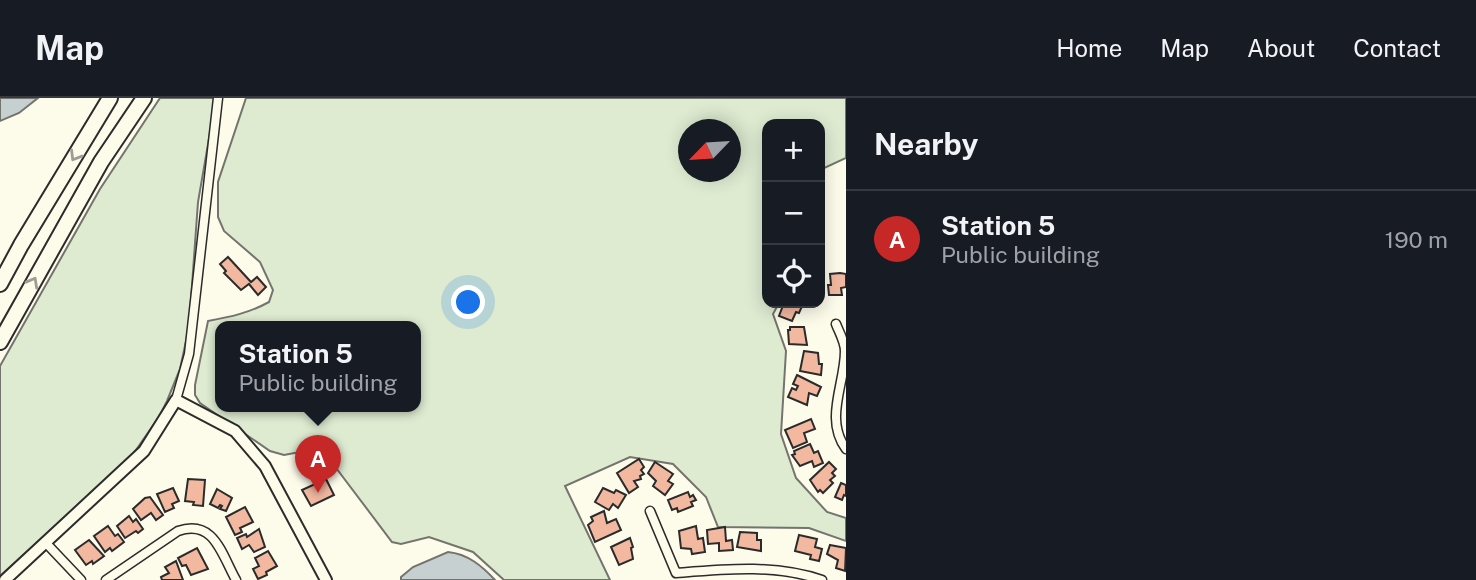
<!DOCTYPE html>
<html lang="en">
<head>
<meta charset="utf-8">
<style>
  :root { --surface:#171b24; --page:#20242c; --text:#f1f3f6; --muted:#9ea1a6; --line:#363941; --accent:#c62828 }
  body { margin:0; font-family:"Public Sans",sans-serif; background:var(--page); color:var(--text) }
  .controls { position:absolute; right:21px; top:21px; display:grid; overflow:hidden; border-radius:14px; box-shadow:0 4px 18px #0003 }
  .controls button { width:63px; height:63px; display:grid; place-items:center; padding:0; border:0; border-bottom:2px solid var(--line); background:var(--surface); color:var(--text); font:35px sans-serif }
  .compass { position:absolute; left:678px; top:21px; width:63px; height:63px; border-radius:50%; background:var(--surface); box-shadow:0 4px 18px #0003; rotate:245deg }
  .you { position:absolute; left:469px; top:205px; width:24px; height:24px; margin:-18px; border:5px solid #fff; border-radius:50%; background:#1a73e8; box-shadow:0 0 0 10px #1a73e833 }
  .badge { display:grid; place-items:center; width:46px; height:46px; border-radius:50%; background:var(--accent); color:#fff; font-size:23px; font-weight:700 }
  .pin { position:absolute; translate:-50% -58px; filter:drop-shadow(0 2px 4px #0008) }
  .pin::after { content:''; position:absolute; top:37px; width:24px; height:21px; background:inherit; clip-path:polygon(0 0,100% 0,50% 100%) }
  .popup { position:absolute; left:215px; top:223px; width:206px; height:91px; box-sizing:border-box; display:grid; place-content:center; border-radius:14px; background:var(--surface); filter:drop-shadow(0 2px 5px #0005); font-size:23px; white-space:nowrap; color:var(--muted) }
  .popup b { font-size:26px; color:var(--text) }
  .popup::after { content:''; position:absolute; left:50%; top:100%; margin-left:-14px; border:14px solid transparent; border-top-color:var(--surface) }
  .list { margin:0; padding:0; list-style:none }
  h2 { display:flex; justify-content:space-between; align-items:center; height:91px; margin:0; padding:0 28px; font-size:30px }
  h2 small { font-size:23px; font-weight:400; color:var(--muted) }
  .list li { display:grid; grid-template-columns:46px 1fr auto; gap:21px; align-items:center; box-sizing:border-box; height:98px; padding:0 28px; border-top:2px solid var(--line) }
  .list b { display:block; font-size:26px; white-space:nowrap }
  .list p { margin:0; font-size:23px; white-space:nowrap; color:var(--muted) }
  .list em { font-size:23px; font-style:normal; color:var(--muted) }
  .icon { flex:none; width:38px; height:38px; fill:none; stroke:currentColor; stroke-width:2; stroke-linecap:round; stroke-linejoin:round }
  .map { position:relative; flex:none; width:846px; height:482px; overflow:hidden }
  header { display:flex; align-items:center; gap:42px; box-sizing:border-box; height:98px; padding:0 35px; background:var(--surface); border-bottom:2px solid var(--line) }
  header strong { font-size:33px }
  nav { display:flex; gap:38px; margin-inline-start:auto; font-size:24px }
  main { display:flex }
  aside { flex:1; background:var(--surface) }
  .map>svg:first-child { display:block }
  .green { fill:#deebd1; stroke:#74746e; stroke-width:2; fill-rule:evenodd }
  .water { fill:#c7d0d0; stroke:#74746e; stroke-width:2 }
  .building { fill:#f2b8a0; stroke:#2b2b2b; stroke-width:2 }
  .lines { fill:none; stroke-linecap:round; stroke-linejoin:round }
  .street-casing { stroke:#2b2b2b; stroke-width:11 }
  .secondary-casing { stroke:#2b2b2b; stroke-width:14 }
  .highway-casing { stroke:#2b2b2b; stroke-width:18 }
  .street { stroke:#fdfbea; stroke-width:8 }
  .secondary { stroke:#fdfbea; stroke-width:10 }
  .highway { stroke:#fdfbea; stroke-width:14 }
  .oneway { stroke:#9e9d94 }
</style>
</head>
<body>
<header>
<strong>Map</strong>
<nav><a>Home</a><a>Map</a><a>About</a><a>Contact</a></nav>
</header>
<main>
<div class="map">
<svg width="846" height="482" viewBox="0 0 846 482">
  <rect width="100%" height="100%" fill="#fdfbea"/>
  <g class="green">
    <path d="M160 0H216L198 104 189 229 180 271 167 303 159 319 131 359 0 478V268L100 91Z"/>
    <path d="M246 0H846V60L820 72V26H767V205H779L773 216 786 253 781 336 796 380 827 414 846 420V443L809 430 718 429 706 399 673 366 630 359 565 388 610 482H504L473 454 429 439 401 446 392 444 321 350 284 357 270 353 200 305 195 297V287L208 223C230 219 249 215 269 204L273 192 260 164 224 133 218 119V84ZM688 32H730V74H688ZM220 229H416V309H220Z"/>
  </g>
  <g class="water">
    <path d="M0 0H38L19 15 0 23Z"/>
    <path d="M448 454C468 456 482 468 495 482H401V479L413 469Z"/>
  </g>
  <g class="building">
    <path d="M228 159 251 184 257 179 266 189 258 197 249 186 241 192 224 175 226 173 220 166Z"/>
    <path d="M840 175 846 176V189L841 190 842 197H829L828 187H831L830 176Z"/>
    <path d="M784 205 803 206 799 215 796 214 792 223 779 218Z"/>
    <path d="M790 229H804L807 247 789 246 788 232H790Z"/>
    <path d="M804 253 818 255 819 266H822L821 277 800 273Z"/>
    <path d="M797 277 821 289 817 298 809 295 807 307 788 299 792 290 796 292 798 288 793 286Z"/>
    <path d="M811 321 815 331 804 335 807 344 793 350 785 332Z"/>
    <path d="M810 346 814 355 818 353 823 365 814 369 812 363 800 368 792 357 795 356 794 353Z"/>
    <path d="M639 361 644 369 641 372 644 376 640 378 641 381 634 383 638 389 629 395 617 375Z"/>
    <path d="M655 364 673 376 668 383 673 386 665 397 653 388 656 383 648 375Z"/>
    <path d="M829 364 836 371 832 375 835 378 830 382 833 385 823 395 820 392 818 394 810 382Z"/>
    <path d="M188 381 205 382 203 408 193 407 194 404 185 403Z"/>
    <path d="M326 381 334 397 311 408 302 392Z"/>
    <path d="M841 385 846 387V398L844 397 842 402 835 399Z"/>
    <path d="M173 390 179 403 172 406 174 410 165 414 157 396Z"/>
    <path d="M603 390 614 395 616 392 626 397 618 410 613 406 609 412 595 404Z"/>
    <path d="M217 391 232 400 226 413 220 411 222 408 220 407 218 410 210 406Z"/>
    <path d="M688 394 690 399 693 397 696 402 691 404 693 408 678 414 677 410 672 412 668 402Z"/>
    <path d="M150 399 163 417 156 422 151 415 141 422 133 411 145 400Z"/>
    <path d="M245 409 253 424 240 430 242 434 235 437 226 419Z"/>
    <path d="M604 413 607 425 616 421 621 432 595 444 588 427 593 423 591 419Z"/>
    <path d="M129 418 133 424 136 421 143 431 138 435 136 433 125 440 117 428Z"/>
    <path d="M108 428 115 438 118 436 124 444 112 453 110 450 105 454 94 438Z"/>
    <path d="M696 428 698 441 703 440 705 454 692 456 691 451 681 450 679 433Z"/>
    <path d="M725 429 726 443 732 442 733 452 719 453V445L708 446 707 432Z"/>
    <path d="M259 431 265 449 254 454 249 447 242 451 237 440 246 436 247 439Z"/>
    <path d="M740 434 757 435V442H761V453L737 449Z"/>
    <path d="M799 437 817 441 815 449 822 451 819 463 810 461 811 457 795 453Z"/>
    <path d="M630 440 633 449 631 450 633 461 619 467 611 449Z"/>
    <path d="M89 442 104 458 93 466 92 463 86 467 75 452Z"/>
    <path d="M830 447 846 450 845 473 836 470 838 462 827 456Z"/>
    <path d="M197 450 208 471 191 477 186 467 182 468 178 460Z"/>
    <path d="M268 453 277 468 266 474 267 477 258 481 253 471 259 468 255 460Z"/>
    <path d="M176 463 183 482H162L161 479 169 475 165 469Z"/>
  </g>
  <g class="lines">
    <defs>
      <g id="street">
        <path d="M836 226C839 234 845 244 845 253 845 286 824 321 846 351"/>
        <path d="M176 302 189 256 218 0"/>
        <path d="M650 413 676 475C726 471 775 466 822 482"/>
        <path d="M45 444 81 482"/>
        <path d="M106 482 178 433C214 421 221 455 236 482"/>
      </g>
      <path id="secondary" d="M5 482 144 353 176 302 235 333 265 368 326 482"/>
      <g id="highway">
        <path d="M0 186 21 147 110 0"/>
        <path d="M0 244 101 64 144 0"/>
      </g>
    </defs>
    <use href="#street" class="street-casing"/>
    <use href="#secondary" class="secondary-casing"/>
    <use href="#highway" class="highway-casing"/>
    <use href="#street" class="street"/>
    <use href="#secondary" class="secondary"/>
    <use href="#highway" class="highway"/>
  </g>
  <defs><path id="oneway-chevron" d="M-2-3.5L2.5 0L-2 3.5" fill="none" stroke-width="1.6" stroke-linecap="round" stroke-linejoin="round" transform="scale(1.75)"/></defs>
  <g class="oneway">
    <use href="#oneway-chevron" transform="translate(75 58) rotate(121)"/>
    <use href="#oneway-chevron" transform="translate(33 184) rotate(-61)"/>
  </g>
</svg>
<div class="controls">
<button>+</button>
<button>−</button>
<button><svg class="icon" aria-label="locate" viewBox="0 0 24 24"><circle cx="12" cy="12" r="6"/><path d="M12 2v4M12 18v4M2 12h4M18 12h4"/></svg></button>
</div>
<svg class="compass" viewBox="-18 -18 36 36"><path d="M0-13l5 13h-10z" fill="#e53935"/><path d="M0 13l5-13h-10z" fill="#9ea1a6"/></svg>
<div class="you"></div>
<div class="pin badge" style="left:318px;top:395px">A</div>
<div class="popup"><b>Station 5</b>Public building</div>
</div>
<aside>
<h2>Nearby<small></small></h2>
<ul class="list">
<li><span class="badge">A</span><div><b>Station 5</b><p>Public building</p></div><em>190 m</em></li>
</ul>
</aside>
</main>
</body>
</html>
